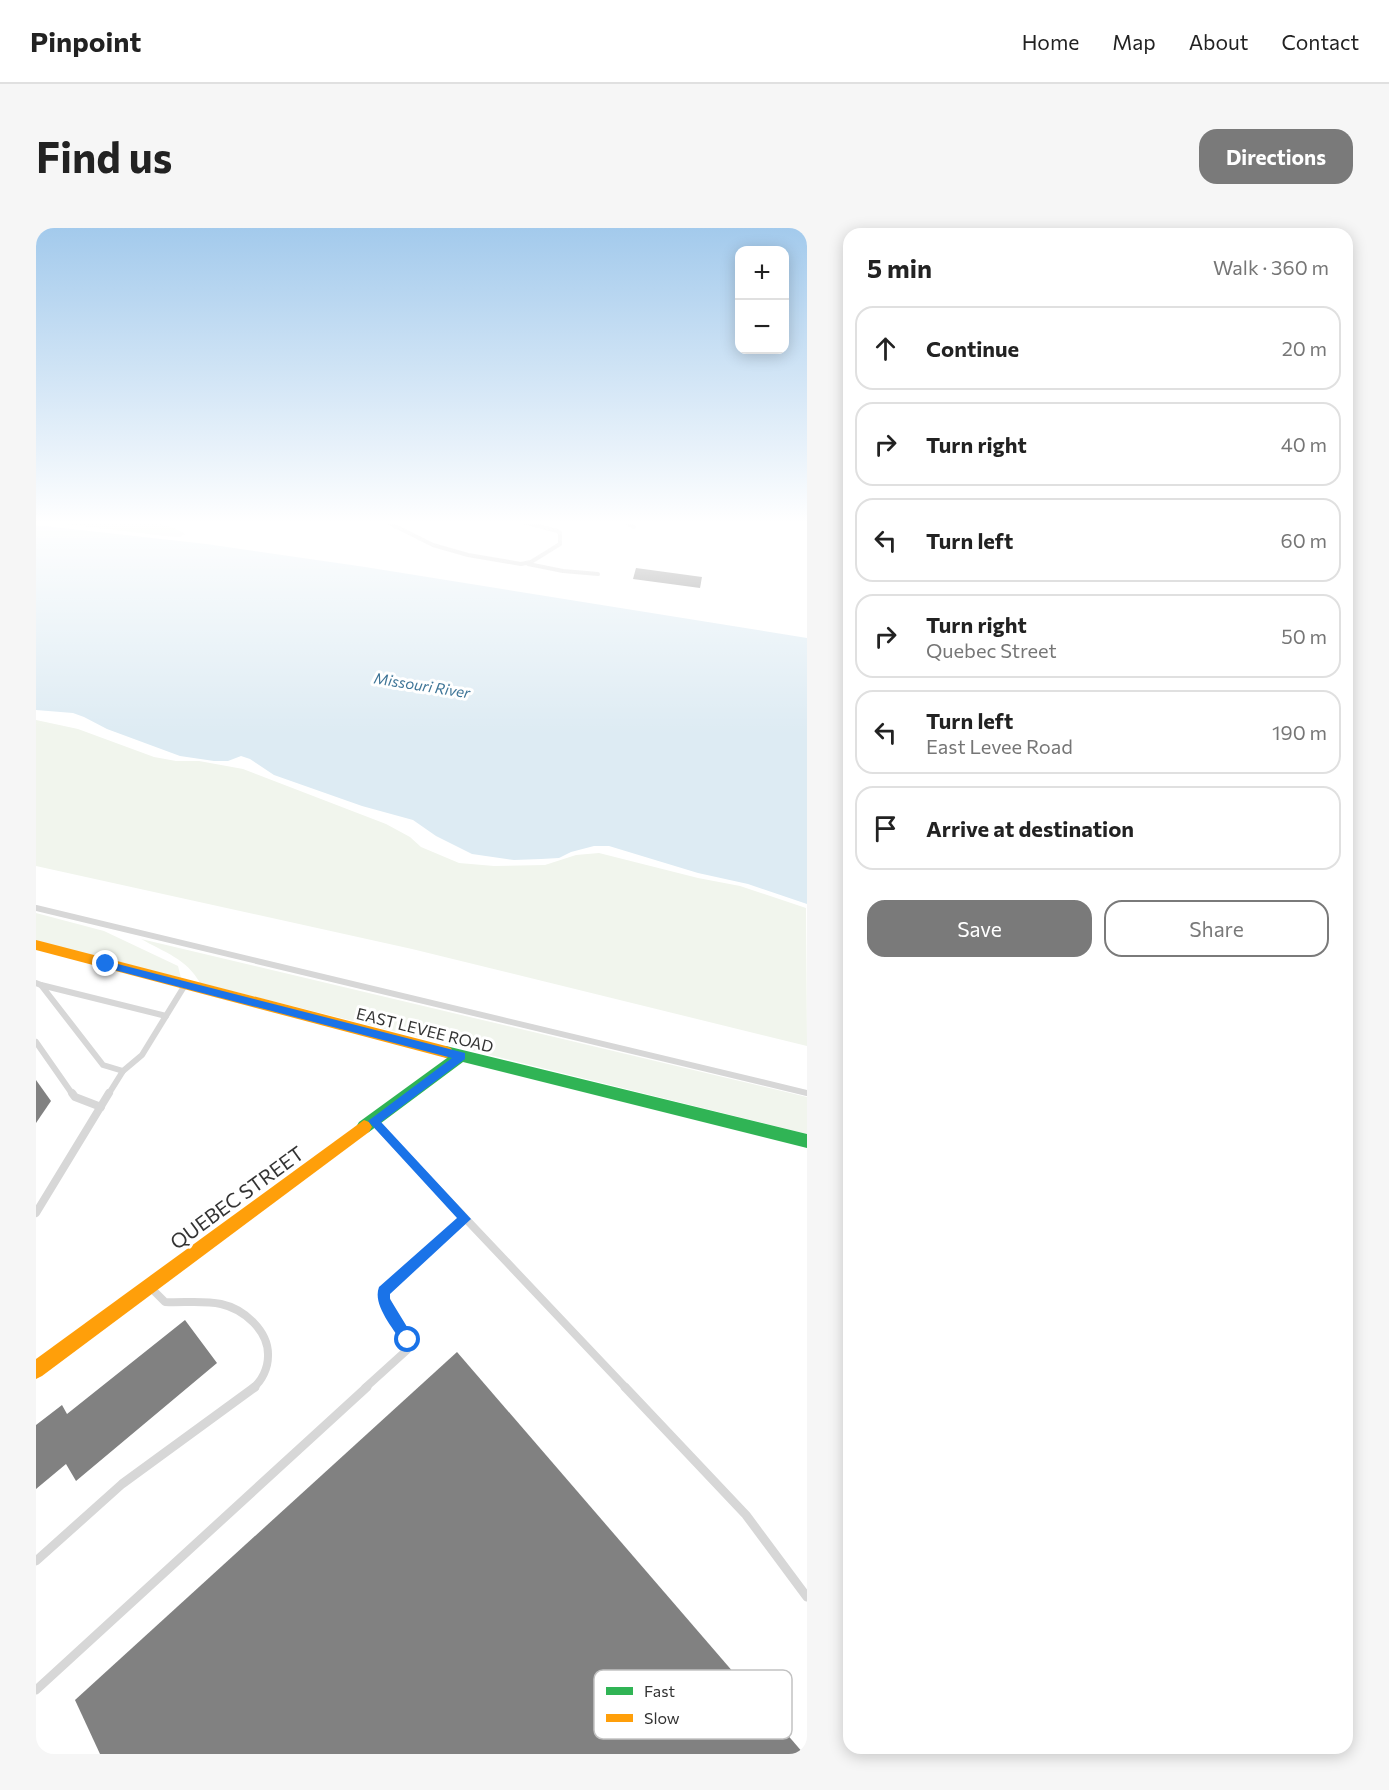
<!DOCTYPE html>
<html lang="en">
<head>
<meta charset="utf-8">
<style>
  :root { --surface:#fff; --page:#f6f6f6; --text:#222; --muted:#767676; --line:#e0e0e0; --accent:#7a7a7a }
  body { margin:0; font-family:Commissioner,sans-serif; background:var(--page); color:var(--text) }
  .controls { position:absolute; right:18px; top:18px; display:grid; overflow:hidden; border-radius:12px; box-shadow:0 3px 15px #0003 }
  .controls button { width:54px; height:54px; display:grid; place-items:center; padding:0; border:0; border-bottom:2px solid var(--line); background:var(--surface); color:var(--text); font:30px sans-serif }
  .stop { position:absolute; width:18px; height:18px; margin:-14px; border:4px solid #1a73e8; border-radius:50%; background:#fff }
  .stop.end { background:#1a73e8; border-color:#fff; box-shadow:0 2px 6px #0008 }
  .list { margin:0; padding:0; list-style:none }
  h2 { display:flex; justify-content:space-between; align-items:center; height:78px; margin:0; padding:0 24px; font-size:26px }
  h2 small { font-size:20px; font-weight:400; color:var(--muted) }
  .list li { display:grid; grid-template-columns:39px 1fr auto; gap:18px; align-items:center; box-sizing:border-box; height:84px; margin:0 12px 12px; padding:0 12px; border:2px solid var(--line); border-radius:18px }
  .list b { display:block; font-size:22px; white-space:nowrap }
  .list p { margin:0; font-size:20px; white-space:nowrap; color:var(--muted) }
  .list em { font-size:20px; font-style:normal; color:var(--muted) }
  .actions { display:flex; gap:12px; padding:18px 24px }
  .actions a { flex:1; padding:14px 0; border:2px solid var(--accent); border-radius:18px; text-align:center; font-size:21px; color:var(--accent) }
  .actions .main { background:var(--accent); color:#fff }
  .icon { flex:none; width:33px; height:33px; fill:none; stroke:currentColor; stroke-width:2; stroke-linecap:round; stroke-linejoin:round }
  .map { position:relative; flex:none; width:771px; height:1526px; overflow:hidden; border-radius:18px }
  header { display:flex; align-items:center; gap:36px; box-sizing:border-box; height:84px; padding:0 30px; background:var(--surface); border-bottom:2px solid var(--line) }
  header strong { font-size:28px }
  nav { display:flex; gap:33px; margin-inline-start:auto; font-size:21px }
  .intro { display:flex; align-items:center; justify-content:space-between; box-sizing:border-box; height:144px; padding:0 36px }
  h1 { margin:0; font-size:42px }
  .button { padding:15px 27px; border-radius:18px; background:var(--accent); color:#fff; font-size:21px; font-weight:700 }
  main { display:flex; gap:36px; padding:0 36px }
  aside { flex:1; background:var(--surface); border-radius:18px; box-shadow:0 3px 15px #0003 }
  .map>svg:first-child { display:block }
  .green { fill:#f1f5ed }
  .water { fill:#ddebf3 }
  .building { fill:#818181 }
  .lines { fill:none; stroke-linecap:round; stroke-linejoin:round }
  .lane-far3 { stroke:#d7d7d7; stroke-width:4 }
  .lane-far2 { stroke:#d7d7d7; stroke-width:6 }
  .lane-far1 { stroke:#d7d7d7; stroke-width:8 }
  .lane { stroke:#d7d7d7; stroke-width:9 }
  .fast { fill:#30b455; fill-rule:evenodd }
  .slow { fill:#ff9f0a; fill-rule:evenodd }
  .route { fill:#1a73e8 }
  .labels { text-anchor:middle; stroke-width:6; stroke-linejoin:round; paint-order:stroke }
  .far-water-label { font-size:15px; font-style:italic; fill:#3f7597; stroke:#fff }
  .street-label { font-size:16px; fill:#333; stroke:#fff }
  .near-street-label { font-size:20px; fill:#333; stroke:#fff }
  .key { fill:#fff; stroke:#c2c2c2; stroke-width:1.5 }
  .key-label { font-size:16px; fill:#333 }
</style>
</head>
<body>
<header>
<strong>Pinpoint</strong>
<nav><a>Home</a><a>Map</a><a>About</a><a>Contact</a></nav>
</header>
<div class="intro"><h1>Find us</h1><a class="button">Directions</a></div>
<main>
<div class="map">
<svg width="771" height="1526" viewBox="0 0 771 1526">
  <rect width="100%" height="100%" fill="#fff"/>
  <g class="green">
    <path d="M5 293C40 293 122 285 149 306L143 309 128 308Z"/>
    <path d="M0 492 42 501 118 529 140 533H163L207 541 350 596 374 609 385 619 423 635 458 638 509 637 540 627 563 625 662 650 704 658 770 680 771 818 376 721 0 638Z"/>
    <path d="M0 685 68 703 142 738 145 750 0 713Z"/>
    <path d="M105 711 771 869V906L164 755C151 731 128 724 105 711Z"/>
  </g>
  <path class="water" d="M0 297 170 316 329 339 771 410V676L712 656 662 645 573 618H558L535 624 523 630 505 631 478 632 436 626 400 608 377 592 326 578 238 547 214 531 205 528 192 533H178L144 528 71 501 48 489 37 485 0 482Z"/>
  <g class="building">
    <path d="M600 340 666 349 664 360 597 351Z"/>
    <path d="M0 852 15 873 0 895Z"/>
    <path d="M149 1092 181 1135 40 1253 30 1236 0 1261V1197L26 1177 31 1186Z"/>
    <path d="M421 1124 768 1526H64L39 1472Z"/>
  </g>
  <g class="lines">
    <g class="lane-far3">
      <path d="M349 293 397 317 432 327 485 336 495 334 524 316V305L521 303 484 293"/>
      <path d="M587 293 598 299"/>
      <path d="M492 336 527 343 562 346"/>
    </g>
    <g class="lane-far2">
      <path d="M0 680 771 865"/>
      <path d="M0 755 5 757 67 837 87 843"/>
      <path d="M5 757 130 788"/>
      <path d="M0 814 37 867"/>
      <path d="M72 867 87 843 106 827 149 757"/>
    </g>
    <g class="lane-far1">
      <path d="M36 865 39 869 65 879"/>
      <path d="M339 895 590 1160"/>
      <path d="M0 985 73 865"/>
      <path d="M115 1060 129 1074C147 1075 167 1072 185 1076 208 1081 233 1103 232 1128 232 1140 226 1153 217 1160"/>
      <path d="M329 1160 371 1122C373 1100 352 1085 348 1064L429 991"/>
    </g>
    <g class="lane">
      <path d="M589 1159 710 1287 771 1369"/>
      <path d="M0 1333 86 1256 219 1159"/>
      <path d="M0 1462 331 1159"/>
    </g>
    <path class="fast" d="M410 818 771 906V920L427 834 333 904 328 906 323 904 320 899 323 894 411 830 405 828 403 824 405 820Z"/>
    <g class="slow">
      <path d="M0 712 410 818 415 820 417 824 415 828 410 830 0 722Z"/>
      <path d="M328 892 333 894 336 899 333 904 6 1148 0 1151V1131Z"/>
    </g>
  </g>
  <linearGradient id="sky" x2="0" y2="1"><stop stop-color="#a3caec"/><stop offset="0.58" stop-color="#fff"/><stop offset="1" stop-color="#fff" stop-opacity="0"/></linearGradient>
  <rect width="771" height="507" fill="url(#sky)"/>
  <path class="route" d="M70 733 429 825V831L345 894 435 991 354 1066V1071L376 1107 378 1112 376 1116 372 1118 367 1116C358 1101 336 1077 343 1059L421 990 332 893 416 830 67 739 65 736Z"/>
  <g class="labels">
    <g class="far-water-label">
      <text transform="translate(386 458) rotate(9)" y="5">Missouri River</text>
    </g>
    <g class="street-label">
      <text transform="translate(389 802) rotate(14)" y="6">EAST LEVEE ROAD</text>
    </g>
    <g class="near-street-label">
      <text transform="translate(201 970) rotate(-36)" y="7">QUEBEC STREET</text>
    </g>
  </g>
  <rect x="558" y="1442" width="198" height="69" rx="9" class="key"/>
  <rect x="570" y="1459" width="27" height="8" fill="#30b455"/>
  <rect x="570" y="1486" width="27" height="8" fill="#ff9f0a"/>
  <g class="key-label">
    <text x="608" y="1469">Fast</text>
    <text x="608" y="1496">Slow</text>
  </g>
</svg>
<div class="controls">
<button>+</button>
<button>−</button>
</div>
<div class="stop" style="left:372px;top:1112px"></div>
<div class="stop end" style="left:70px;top:736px"></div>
</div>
<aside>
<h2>5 min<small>Walk · 360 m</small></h2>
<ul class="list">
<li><svg class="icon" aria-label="ahead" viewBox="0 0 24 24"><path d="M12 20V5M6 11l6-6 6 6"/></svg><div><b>Continue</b></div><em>20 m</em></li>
<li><svg class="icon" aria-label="right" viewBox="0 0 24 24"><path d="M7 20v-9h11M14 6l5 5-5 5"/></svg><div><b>Turn right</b></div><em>40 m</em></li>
<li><svg class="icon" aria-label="left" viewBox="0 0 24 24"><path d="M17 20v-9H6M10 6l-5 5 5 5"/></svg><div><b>Turn left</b></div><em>60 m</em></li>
<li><svg class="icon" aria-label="right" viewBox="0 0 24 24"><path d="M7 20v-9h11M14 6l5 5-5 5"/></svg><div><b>Turn right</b><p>Quebec Street</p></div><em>50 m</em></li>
<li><svg class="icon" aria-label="left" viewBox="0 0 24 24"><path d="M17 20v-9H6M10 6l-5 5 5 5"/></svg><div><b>Turn left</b><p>East Levee Road</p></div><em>190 m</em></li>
<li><svg class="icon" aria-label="arrive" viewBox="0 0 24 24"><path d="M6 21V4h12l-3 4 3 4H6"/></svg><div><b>Arrive at destination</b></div></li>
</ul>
<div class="actions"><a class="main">Save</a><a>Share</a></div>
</aside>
</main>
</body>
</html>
